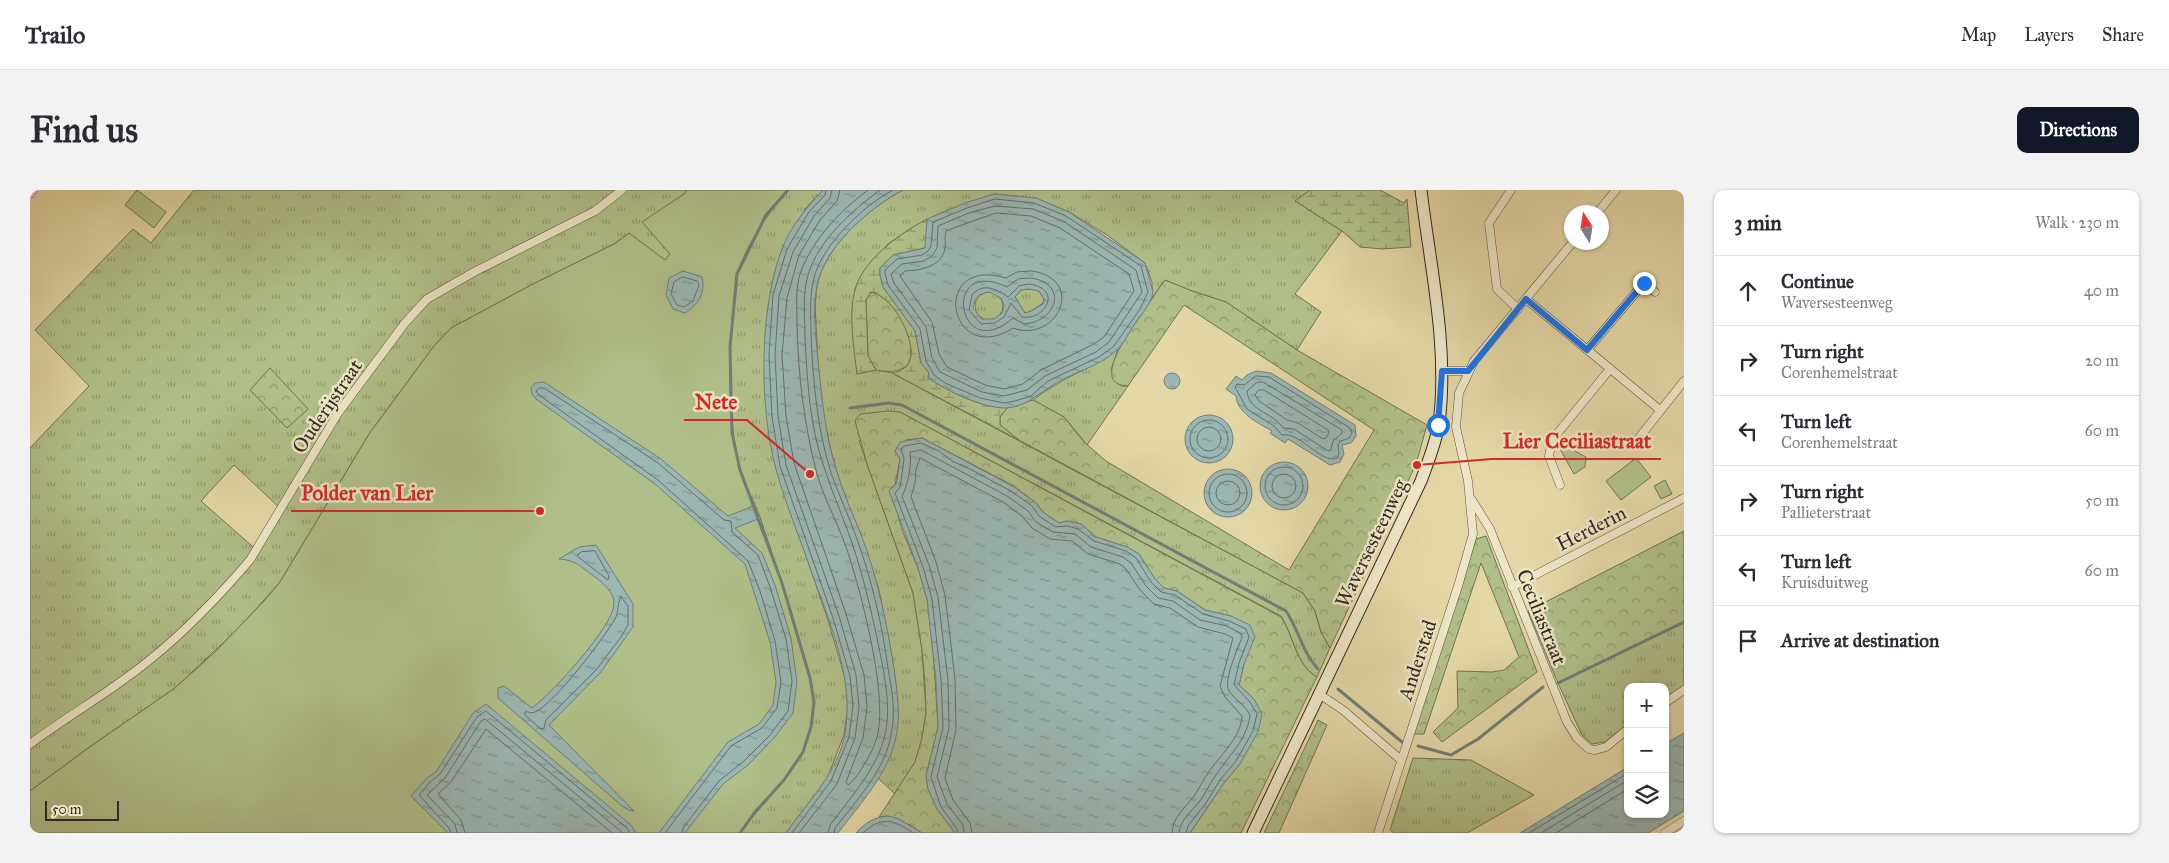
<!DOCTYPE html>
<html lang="en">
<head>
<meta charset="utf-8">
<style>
  :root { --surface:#fff; --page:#f2f2f3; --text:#2b2b33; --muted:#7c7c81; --line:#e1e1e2; --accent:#111827 }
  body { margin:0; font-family:"IM FELL Great Primer",serif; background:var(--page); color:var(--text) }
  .controls { position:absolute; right:15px; bottom:15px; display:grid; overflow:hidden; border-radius:10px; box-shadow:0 1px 4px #0004 }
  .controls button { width:45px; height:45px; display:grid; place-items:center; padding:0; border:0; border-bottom:1px solid var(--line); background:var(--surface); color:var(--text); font:25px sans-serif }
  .compass { position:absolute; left:1534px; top:15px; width:45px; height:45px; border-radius:50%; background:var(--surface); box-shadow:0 1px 4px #0004; rotate:348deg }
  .scale { position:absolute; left:15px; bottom:12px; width:74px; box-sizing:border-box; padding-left:5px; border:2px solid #322a20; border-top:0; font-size:14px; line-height:18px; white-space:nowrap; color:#322a20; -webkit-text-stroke:4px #ede5c5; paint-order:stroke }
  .stop { position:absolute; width:15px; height:15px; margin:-11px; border:4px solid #1a73e8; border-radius:50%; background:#fff }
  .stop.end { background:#1a73e8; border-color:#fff; box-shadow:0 1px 5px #0008 }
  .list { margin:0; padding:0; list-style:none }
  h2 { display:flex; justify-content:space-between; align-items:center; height:65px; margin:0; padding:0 20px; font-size:21px }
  h2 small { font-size:16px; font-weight:400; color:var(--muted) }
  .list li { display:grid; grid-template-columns:32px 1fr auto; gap:15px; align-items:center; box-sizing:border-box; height:70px; padding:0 20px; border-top:1px solid var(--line) }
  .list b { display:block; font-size:19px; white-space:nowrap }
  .list p { margin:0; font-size:16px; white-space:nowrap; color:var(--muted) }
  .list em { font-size:16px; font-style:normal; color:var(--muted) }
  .icon { flex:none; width:28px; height:28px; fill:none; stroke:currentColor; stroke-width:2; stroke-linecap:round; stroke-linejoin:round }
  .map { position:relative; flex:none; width:1654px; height:643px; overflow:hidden; border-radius:10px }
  header { display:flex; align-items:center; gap:30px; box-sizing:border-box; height:70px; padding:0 25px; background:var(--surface); border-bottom:1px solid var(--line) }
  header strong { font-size:24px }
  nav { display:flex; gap:28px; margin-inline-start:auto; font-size:18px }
  .intro { display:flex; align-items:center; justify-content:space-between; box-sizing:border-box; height:120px; padding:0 30px }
  h1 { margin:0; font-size:35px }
  .button { padding:12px 22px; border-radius:10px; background:var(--accent); color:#fff; font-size:18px; font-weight:700 }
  main { display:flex; gap:30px; padding:0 30px }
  aside { flex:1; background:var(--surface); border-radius:10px; box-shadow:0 1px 4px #0004 }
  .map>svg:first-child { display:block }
  .grass { fill:url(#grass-tufts); stroke:#717454; fill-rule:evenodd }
  .forest { fill:url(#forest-crowns); stroke:#717454 }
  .wetland { fill:url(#wetland-marsh); stroke:#717454 }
  .park { fill:#b0bf89; stroke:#717454 }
  .water { fill:url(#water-ripples); stroke:#707f78; fill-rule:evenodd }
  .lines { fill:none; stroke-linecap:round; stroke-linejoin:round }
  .shore { stroke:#66706a; stroke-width:1 }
  .stream { stroke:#707f78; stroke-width:3 }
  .street-casing { stroke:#5e5542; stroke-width:9 }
  .secondary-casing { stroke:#322a20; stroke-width:13 }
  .street { stroke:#ede5c5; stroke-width:8 }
  .secondary { stroke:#ede5c5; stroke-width:11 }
  .route { stroke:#1a73e8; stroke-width:6 }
  .labels { text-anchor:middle; stroke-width:5; stroke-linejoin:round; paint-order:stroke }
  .street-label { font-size:20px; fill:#322a20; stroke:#ede5c5 }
  .leader { fill:none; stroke:#d62828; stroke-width:2 }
  .callout-dot { fill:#d62828; stroke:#ede5c5; stroke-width:2 }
  .callout-label { font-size:21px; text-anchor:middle; font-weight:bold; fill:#d62828; stroke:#ede5c5; stroke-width:5; stroke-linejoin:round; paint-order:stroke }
</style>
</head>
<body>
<header>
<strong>Trailo</strong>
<nav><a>Map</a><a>Layers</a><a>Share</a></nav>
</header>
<div class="intro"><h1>Find us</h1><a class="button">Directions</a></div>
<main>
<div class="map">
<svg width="1654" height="643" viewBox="0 0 1654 643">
  <defs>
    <pattern id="grass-tufts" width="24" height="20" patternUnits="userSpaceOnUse" patternTransform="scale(1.25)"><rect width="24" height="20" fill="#b0bf89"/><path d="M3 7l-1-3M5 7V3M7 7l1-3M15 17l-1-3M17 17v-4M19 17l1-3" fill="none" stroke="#909b70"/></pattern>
    <pattern id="forest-crowns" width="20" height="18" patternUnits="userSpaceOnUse" patternTransform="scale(1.25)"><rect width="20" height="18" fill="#b0bf89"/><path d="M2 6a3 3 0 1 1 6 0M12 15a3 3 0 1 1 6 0" fill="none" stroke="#909b70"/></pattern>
    <pattern id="wetland-marsh" width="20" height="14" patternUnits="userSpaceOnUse" patternTransform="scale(1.25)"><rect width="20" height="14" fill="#b0bf89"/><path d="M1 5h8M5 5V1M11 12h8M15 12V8" fill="none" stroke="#909b70"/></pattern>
    <pattern id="water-ripples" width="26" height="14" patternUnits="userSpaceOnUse" patternTransform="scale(1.25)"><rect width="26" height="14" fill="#9ab7b3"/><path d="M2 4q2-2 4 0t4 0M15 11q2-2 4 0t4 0" fill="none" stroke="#7e9591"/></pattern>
  </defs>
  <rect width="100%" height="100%" fill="#e4d7a6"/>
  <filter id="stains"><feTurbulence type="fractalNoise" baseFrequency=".004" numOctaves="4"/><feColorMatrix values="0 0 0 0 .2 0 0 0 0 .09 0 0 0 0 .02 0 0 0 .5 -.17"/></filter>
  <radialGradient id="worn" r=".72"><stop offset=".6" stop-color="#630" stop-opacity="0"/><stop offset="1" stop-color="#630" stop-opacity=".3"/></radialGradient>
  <g class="grass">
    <path d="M164 0H657L654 4 640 65 635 71 599 43 584 54 505 93 421 138 404 156 339 244 250 392 209 438 145 498 61 556 0 601V258L59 196 5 140 103 39 121 53ZM204 275 252 320 230 360 222 356 171 311Z"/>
    <path d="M758 0H793L775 19 746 278 798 430 815 488 818 516 814 545 797 589 756 643H710L725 622 780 488 752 393 729 326 710 280 702 243 700 157 707 84 736 25Z"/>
    <path d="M873 0H1280L1266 11 1312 41 1265 104 1291 122 1267 160 1196 112 1162 101 1135 90 1122 108V92L1115 73 1077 45 1039 22 1005 8 964 4 913 22 878 40 858 54 832 84 825 99 823 113 827 184 846 180 862 183 1273 403 1285 421 1291 442 1300 458 1287 487C1265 475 1264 446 1251 426L870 222 829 251 883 403 892 460 896 523 892 548 885 572 865 604 848 588C877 540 867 490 856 438 853 425 852 410 848 397 835 358 818 319 806 279 794 239 788 195 787 152 786 132 783 108 789 88 800 52 841 17 873 0Z"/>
    <path d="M999 99 1009 101 1014 109 1013 113 1001 121 995 123 985 107 991 100Z"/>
    <circle cx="959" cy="116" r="14"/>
    <path d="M1088 159 1081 180 1091 196H1098L1057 255 1034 227 1003 210C1029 189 1061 179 1088 159Z"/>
    <path d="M1654 432V499L1635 510V497H1598V534L1575 552 1562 554 1552 545 1528 493Z"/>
    <path d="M1383 568 1441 570 1504 605 1437 643H1364L1360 640Z"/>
  </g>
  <g class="forest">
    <path d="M1135 90 1162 101 1196 112 1267 160 1397 235 1386 274 1300 458 1291 442 1285 421 1273 403 989 250 970 235V227L978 217 1003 210 1034 227 1054 252 1076 271 1259 380 1344 240 1154 115 1098 196C1057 195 1105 135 1113 122 1121 111 1127 100 1135 90Z"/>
    <path d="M841 102C863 107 882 141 881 164 881 167 879 172 878 175 867 183 859 182 846 180L838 166 836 110Z"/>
    <path d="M240 178 278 219 257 238 220 200Z"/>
    <path d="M858 221 870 222 1251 427C1264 446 1265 474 1287 487L1211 643H1160L1194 593 1210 574 1224 509 1209 495 1214 474 1201 426 1175 420 1147 401 1134 398 1125 389 1109 364 1097 357 1066 347 1051 334 1037 331 1029 333 1014 323 1006 313 984 296 892 248 876 250 865 261 870 269 865 295 861 298 872 340 888 378 897 409 903 457 908 537 896 586 898 599 907 619 925 643H892L880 635 858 626 849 627 885 572 892 548 896 523 895 494 892 460 883 403 838 277 825 231 830 224Z"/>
    <path d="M1654 341V432L1528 493 1498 421Z"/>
    <path d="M1456 346 1507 482 1412 552 1403 542 1428 518 1427 481 1462 482 1474 480 1489 467 1451 373 1394 544H1384L1446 349Z"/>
    <path d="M1288 530 1297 535 1249 643H1234Z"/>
  </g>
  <g class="wetland">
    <path d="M1280 0H1350L1374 13 1377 9 1381 57 1352 59 1330 57 1312 41 1265 11Z"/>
    <path d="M897 29 896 55 895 58 863 65 850 78V85L853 97 885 141 891 173 899 183 898 188C918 201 954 220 978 217L970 227V235L989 250 862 183 870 181 878 175C879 172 881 168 881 164 882 143 862 106 841 102L836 110 838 166 846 180 827 184C824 160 818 123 825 100 833 69 871 43 897 29Z"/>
  </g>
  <g class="park">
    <path d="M107 0 136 22 124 38 95 15Z"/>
    <path d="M657 0H758C737 24 718 53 707 83 704 93 705 107 704 117 698 170 697 226 710 278 714 295 724 310 730 327 742 363 754 398 764 435 774 468 789 502 781 538 771 580 735 609 710 643H0V601L61 556 145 498 185 462 234 411 250 392 339 244 404 156 421 138 505 93 584 54 599 43 635 70 640 64 612 32 654 4Z"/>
    <path d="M1533 248 1545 259V261L1556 267 1555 277 1544 284 1530 259Z"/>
    <path d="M1606 268 1621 287 1591 310 1576 291Z"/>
    <path d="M1635 290 1642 304 1631 309 1624 296Z"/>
  </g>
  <g class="water">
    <path d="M793 0H873C841 17 800 52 789 88 781 113 786 146 788 171 792 208 795 244 806 279 813 303 823 324 832 347 848 389 857 434 864 479 867 501 871 525 866 547 859 583 830 614 808 643H756C778 611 808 583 815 543 824 490 802 439 784 389 772 353 756 316 746 279 729 218 729 118 752 59 760 37 777 17 793 0Z"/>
    <path d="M964 4 1006 8 1039 22 1115 73 1123 102C1121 113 1113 123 1106 132 1100 141 1094 153 1087 160 1068 178 1041 182 1020 197 1005 206 995 217 976 218 952 218 918 201 898 188L899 183 891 173 885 141 853 97 850 85V78L863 65 895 58 897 29 935 13ZM999 99 1009 101 1014 109 1013 114 1001 121 995 123 985 107 991 100ZM959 102 971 108 974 115 972 123 964 129H952L943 118C945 107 948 104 959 102Z"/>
    <path d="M653 81 672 87C676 104 668 114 655 123L643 119 636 105 639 88Z"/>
    <path d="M1226 181 1241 183 1325 235 1326 246 1321 253 1312 255 1314 264 1310 272 1300 275 1258 249 1255 253 1240 243 1242 241C1227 232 1208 224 1206 206L1196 199 1206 186 1212 190 1217 185Z"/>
    <circle cx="1142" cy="191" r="8"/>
    <path d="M514 192 631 269 698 326 723 316 728 329 705 338 732 363 745 395 761 448 767 492 763 523 744 548 718 575 693 594 655 643H629L698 552 729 534 743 515 746 492 740 452 715 374 625 294 506 209 502 204 501 198 505 193Z"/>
    <circle cx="1179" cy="249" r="24"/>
    <path d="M892 248 984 297 1006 313 1014 323 1029 333 1037 331 1051 334 1066 347 1097 357 1109 364 1125 389 1134 398 1147 401 1175 420 1201 426 1220 435 1225 447 1214 474 1209 495 1224 509 1232 524 1228 542 1210 574 1194 593 1160 643H925L907 619 898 599 896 586 908 537 906 491 897 409 888 378 859 301 865 295 867 290 870 269 865 261 870 252Z"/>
    <circle cx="1254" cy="296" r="24"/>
    <circle cx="1198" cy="303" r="24"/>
    <path d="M566 355 603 414V437L570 483 519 535 604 621 599 620 592 616 468 508V498L474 496 502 518C522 503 583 437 584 414 585 403 573 393 565 387 551 377 546 370 529 369L549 357Z"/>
    <path d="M456 514 601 635 606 643H418L381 606 397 588 406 582 443 523Z"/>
    <path d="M1654 543V621L1618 643H1490L1598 577V624H1635V554Z"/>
    <path d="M858 626 869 629 892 643H826C835 633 844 627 858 626Z"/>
  </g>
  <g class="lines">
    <g class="shore">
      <path d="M810 0 807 11 790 30 769 65 757 108 752 165 756 226 764 273 816 424 834 485 837 517 833 548 816 592 818 595C824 591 828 584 832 578 839 567 845 556 848 543 857 501 830 396 815 354 806 330 794 308 787 284 774 235 768 184 767 134 767 117 765 97 771 81 784 48 810 21 838 0"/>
      <path d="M965 9 1004 13 1036 26 1111 76 1118 102 1110 119 1084 156 1069 167 1018 191 1001 206 985 211 974 213 950 208 915 193 904 185 896 171 890 139 858 95 855 84V80L867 69 892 65 898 61 901 56 903 32 937 18Z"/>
      <path d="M965 16 1003 19 1033 31 1106 80 1112 102 1079 152 1066 162 1015 186 997 200 974 206 952 202 910 182 902 168 896 137 864 93 861 84 872 74 894 71 902 66 907 58 908 36 939 23Z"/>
      <path d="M966 23 1001 26 1030 38 1099 84 1104 101 1074 147 1062 155 1011 180 993 194 974 199 955 195 917 177 909 164 902 132 870 86 875 81C891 80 912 77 915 58 916 52 914 47 916 41Z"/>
      <path d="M1002 81C1058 90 1026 154 983 138 918 179 899 65 976 88L987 82Z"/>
      <path d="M653 87 667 91 669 95 663 111 654 117 647 115 641 104 644 92Z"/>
      <path d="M1001 88C1040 94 1026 132 994 134L983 128C927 177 910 65 977 97L988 89Z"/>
      <path d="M1000 94C1034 100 1014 131 992 127L981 113 974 127 965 133 951 134 939 120 942 105C953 92 967 99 978 107L989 96Z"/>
      <path d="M1226 186 1239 187 1320 238 1322 243 1319 248 1311 251 1308 254 1309 264 1307 268C1292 275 1270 241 1252 245L1244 236 1217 219 1205 197 1207 194 1214 195Z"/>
      <path d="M1233 192 1312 240V243L1303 251 1301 260 1298 261 1264 239 1253 238C1243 222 1219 222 1217 201L1226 193Z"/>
      <path d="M1229 200H1234L1298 240 1299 243 1296 248 1293 249 1268 233 1257 230 1229 211 1225 205Z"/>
      <circle cx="1179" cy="249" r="19"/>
      <circle cx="1179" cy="249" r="12"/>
      <circle cx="1254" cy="296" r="19"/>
      <circle cx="1254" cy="296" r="12"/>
      <circle cx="1198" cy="303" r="19"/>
      <circle cx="1198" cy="303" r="12"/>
      <path d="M565 361 579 386 578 390 547 366 551 362Z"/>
      <path d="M591 407 598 416V435L591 447 566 480 516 530 514 538 511 539 495 525V522C498 521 501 524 505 522 525 513 573 449 585 429 589 422 587 413 591 407Z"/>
      <path d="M421 643 419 638 389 605 400 592 410 584 447 527 456 521 597 638 600 643"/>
      <path d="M427 643 425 634 397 605 415 588 451 531 455 529 593 643"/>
      <path d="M435 643 431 630 408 604 421 592 456 539 582 643"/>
      <path d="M635 643 701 556 732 538 747 518 751 492 745 451 730 401 718 371 628 290 509 205 506 201 509 198H514L628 273 694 330 701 331 702 342 728 365 740 397 756 449 762 491 758 521 740 545 714 571 689 591 653 638 652 643"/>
      <path d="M762 643 801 591 819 547 823 516 820 486 803 428 750 276 742 227 739 165 743 105 757 59 779 22 795 5 796 0"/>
      <path d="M769 643 807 594 825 548 829 517 826 485 809 426 756 275 748 226 745 165 749 106 763 62 784 26 800 8 802 0"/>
      <path d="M798 643 800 635C820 608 847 579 855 545 862 515 853 478 847 448 840 416 833 385 822 353 811 321 797 291 788 257 779 223 777 185 775 149 775 128 772 105 778 85 789 49 822 21 850 0"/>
      <path d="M804 643 805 638C826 611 855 580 861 545 866 523 862 500 858 478 852 434 842 391 827 349 819 327 809 305 801 283 787 238 783 191 781 145 781 126 779 107 784 88 792 55 834 15 863 0"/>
      <path d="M833 643C851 626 863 629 883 643"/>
      <path d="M928 643 927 639 911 617 901 587 913 537 911 490 902 409 893 377 865 303 870 297 871 291 874 269 871 259 874 256 891 253 909 261 922 271 938 278 981 301 1002 316 1010 327 1026 337 1037 336 1048 339 1064 351 1096 361 1106 368 1121 392 1131 402 1145 405 1173 424 1199 431 1216 439 1219 447 1209 473 1204 495 1220 512 1227 524 1223 541 1206 571 1190 590 1176 613 1158 636 1156 643"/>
      <path d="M934 643 933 635 917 614 907 587 919 538 918 490 908 407 899 375 872 306C878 296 882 273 880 262L891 260 977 306 998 321 1006 332 1023 342 1045 344 1061 357 1093 367 1101 373 1116 396 1128 408 1143 411 1170 430 1197 436 1211 444 1212 447C1208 459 1193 490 1199 501 1205 510 1215 515 1220 525 1217 551 1197 567 1184 588 1179 595 1175 604 1170 611 1162 621 1150 630 1149 643"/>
      <path d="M942 643 940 633 923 610 915 588 926 540 925 489 915 405 906 372 881 307 885 293 886 279 890 268 973 312 992 326 1002 338 1020 349 1042 351 1058 364 1090 374 1096 379 1110 400 1124 414 1140 418 1168 437 1195 444 1203 448 1190 496 1195 507 1212 526C1211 548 1190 565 1178 583 1173 590 1169 599 1164 606 1155 618 1142 628 1142 643"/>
      <path d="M1499 643 1598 583"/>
      <path d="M1511 643 1598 590"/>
      <path d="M1526 643 1598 599"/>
    </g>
    <g class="stream">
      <path d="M820 218 859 213 872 215 1256 421C1269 440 1272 462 1288 479"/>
      <path d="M1528 493 1654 432"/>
      <path d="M1308 499 1372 552"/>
      <path d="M1388 556 1421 565 1448 549 1513 497"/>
      <path d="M710 643 725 622 754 590 773 562 781 537 784 512 780 488 752 393 710 280 702 243 700 157 707 84 736 25 758 0"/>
    </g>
    <defs>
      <g id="street">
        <path d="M1481 0 1459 33 1467 99 1488 119"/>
        <path d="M0 4 3 0"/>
        <path d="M1568 22 1586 0"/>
        <path d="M1496 109 1630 220"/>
        <path d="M1557 160 1614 93 1625 102"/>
        <path d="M1412 181H1438"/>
        <path d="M1604 254 1654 191"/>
        <path d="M1530 295 1519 266 1522 250 1580 179"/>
        <path d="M1442 310 1460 339 1537 532 1547 548 1559 559 1565 560 1576 557 1598 539"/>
        <path d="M1482 397 1654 308"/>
        <path d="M1289 504 1313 520 1371 570"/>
        <path d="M1635 513 1654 500"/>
        <path d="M0 554C40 524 84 500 122 468 158 439 190 405 220 370L308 223 375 133 397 109 444 82 565 21 592 0"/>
        <path d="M1348 643 1429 393 1443 344 1438 291 1426 237 1429 203 1444 171 1543 52"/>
        <path d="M1635 643 1654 631"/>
      </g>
      <path id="secondary" d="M1223 643 1391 291C1398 272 1406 253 1409 233 1419 157 1400 76 1391 0"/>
    </defs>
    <use href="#street" class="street-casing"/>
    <use href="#secondary" class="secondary-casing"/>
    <use href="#street" class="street"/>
    <use href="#secondary" class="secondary"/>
  </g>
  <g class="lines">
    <path class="route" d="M1408 235 1412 181H1438L1496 109 1557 160 1614 93"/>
  </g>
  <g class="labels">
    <g class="street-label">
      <text transform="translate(297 216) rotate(-56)" y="7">Ouderijstraat</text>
      <text transform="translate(1561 338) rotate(-27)" y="7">Herderin</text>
      <text transform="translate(1341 353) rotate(-64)" y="7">Waversesteenweg</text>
      <text transform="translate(1512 427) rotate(68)" y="7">Ceciliastraat</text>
      <text transform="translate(1387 470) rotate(-72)" y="7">Anderstad</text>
    </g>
  </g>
  <path class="leader" d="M780 284L717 230H654M1387 275L1462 269H1631M510 321L413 321H261"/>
  <g class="callout-dot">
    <circle cx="780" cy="284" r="5"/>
    <circle cx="1387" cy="275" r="5"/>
    <circle cx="510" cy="321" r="5"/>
  </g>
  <g class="callout-label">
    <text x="686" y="219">Nete</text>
    <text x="1547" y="258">Lier Ceciliastraat</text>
    <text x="337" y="310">Polder van Lier</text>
  </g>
  <rect width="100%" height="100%" filter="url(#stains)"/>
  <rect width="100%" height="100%" fill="url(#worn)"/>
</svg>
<div class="controls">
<button>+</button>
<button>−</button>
<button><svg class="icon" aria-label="layers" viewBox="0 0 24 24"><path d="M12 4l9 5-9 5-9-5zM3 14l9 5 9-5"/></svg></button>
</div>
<svg class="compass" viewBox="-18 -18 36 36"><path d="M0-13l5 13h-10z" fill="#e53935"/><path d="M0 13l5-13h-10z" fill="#7c7c81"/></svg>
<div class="scale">50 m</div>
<div class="stop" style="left:1408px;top:235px"></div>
<div class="stop end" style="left:1614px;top:93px"></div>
</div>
<aside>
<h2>3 min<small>Walk · 230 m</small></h2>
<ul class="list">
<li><svg class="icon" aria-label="ahead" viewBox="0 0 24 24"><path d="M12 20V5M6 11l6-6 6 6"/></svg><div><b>Continue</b><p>Waversesteenweg</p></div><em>40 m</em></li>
<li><svg class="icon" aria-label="right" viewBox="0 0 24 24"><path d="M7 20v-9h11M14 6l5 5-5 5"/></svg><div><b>Turn right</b><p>Corenhemelstraat</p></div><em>20 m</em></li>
<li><svg class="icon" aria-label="left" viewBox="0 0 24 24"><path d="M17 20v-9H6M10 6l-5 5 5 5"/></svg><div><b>Turn left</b><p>Corenhemelstraat</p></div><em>60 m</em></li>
<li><svg class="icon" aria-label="right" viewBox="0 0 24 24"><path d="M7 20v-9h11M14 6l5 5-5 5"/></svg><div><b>Turn right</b><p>Pallieterstraat</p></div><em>50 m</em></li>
<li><svg class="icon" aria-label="left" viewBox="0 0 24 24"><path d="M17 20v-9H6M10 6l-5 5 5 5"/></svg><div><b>Turn left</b><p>Kruisduitweg</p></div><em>60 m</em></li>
<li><svg class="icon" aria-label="arrive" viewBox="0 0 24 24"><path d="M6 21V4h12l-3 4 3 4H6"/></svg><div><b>Arrive at destination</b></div></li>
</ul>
</aside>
</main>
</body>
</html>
